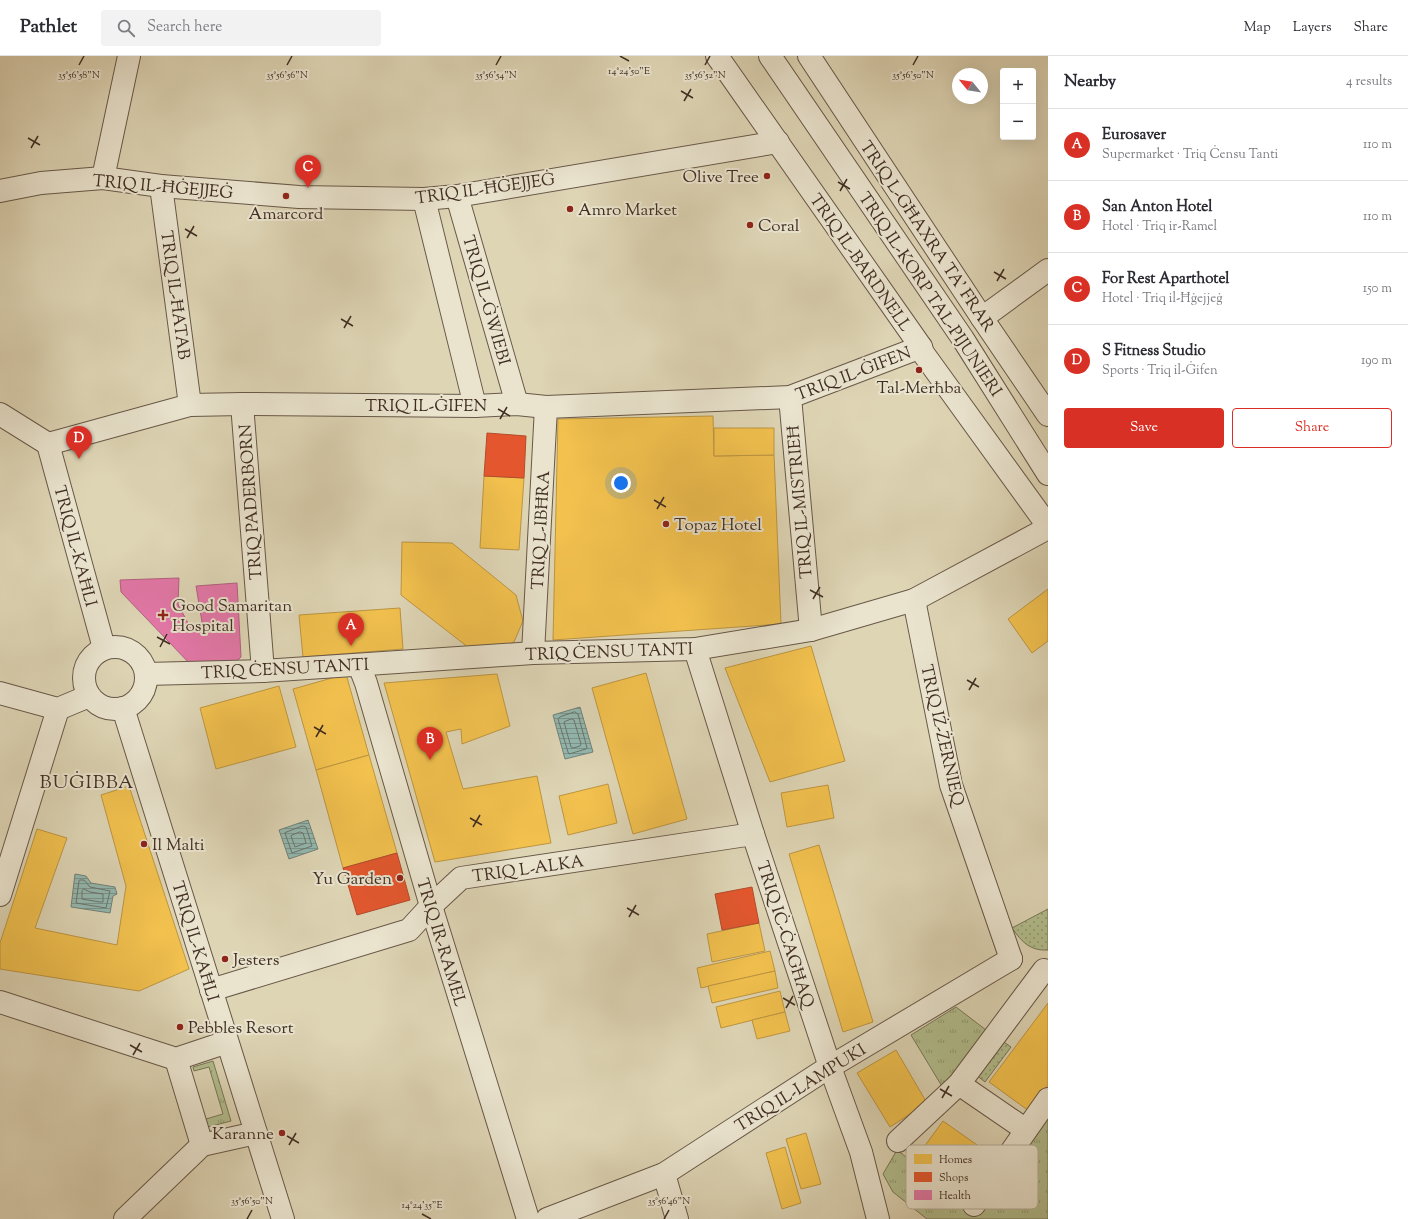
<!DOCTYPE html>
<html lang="en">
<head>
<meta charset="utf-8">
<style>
  :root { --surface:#fff; --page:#f2f2f3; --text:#2b2b33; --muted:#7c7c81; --line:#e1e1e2; --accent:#d93025 }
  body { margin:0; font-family:"Sorts Mill Goudy",serif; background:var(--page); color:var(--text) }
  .controls { position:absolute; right:12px; top:12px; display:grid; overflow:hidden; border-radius:4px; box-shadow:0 4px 16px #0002 }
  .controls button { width:36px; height:36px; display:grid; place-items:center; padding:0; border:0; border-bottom:1px solid var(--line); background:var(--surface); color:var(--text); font:20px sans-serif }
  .compass { position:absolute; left:952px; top:12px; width:36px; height:36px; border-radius:50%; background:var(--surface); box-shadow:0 4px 16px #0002; rotate:300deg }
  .you { position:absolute; left:621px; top:427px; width:14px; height:14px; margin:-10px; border:3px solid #fff; border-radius:50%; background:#1a73e8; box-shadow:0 0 0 6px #1a73e833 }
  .badge { display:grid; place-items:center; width:26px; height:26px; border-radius:50%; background:var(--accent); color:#fff; font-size:13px; font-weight:700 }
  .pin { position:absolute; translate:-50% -33px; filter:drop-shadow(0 1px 2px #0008) }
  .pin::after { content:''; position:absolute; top:21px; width:14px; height:12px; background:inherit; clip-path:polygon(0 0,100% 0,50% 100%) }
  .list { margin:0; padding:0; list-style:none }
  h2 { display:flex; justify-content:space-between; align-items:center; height:52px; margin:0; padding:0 16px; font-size:17px }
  h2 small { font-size:13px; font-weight:400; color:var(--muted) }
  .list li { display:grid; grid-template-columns:26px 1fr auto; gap:12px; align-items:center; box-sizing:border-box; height:72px; padding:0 16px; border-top:1px solid var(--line) }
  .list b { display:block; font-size:15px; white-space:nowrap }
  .list p { margin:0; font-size:13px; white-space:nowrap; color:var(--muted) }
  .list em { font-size:13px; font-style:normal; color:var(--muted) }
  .actions { display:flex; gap:8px; padding:12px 16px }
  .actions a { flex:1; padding:9px 0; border:1px solid var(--accent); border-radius:4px; text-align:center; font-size:14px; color:var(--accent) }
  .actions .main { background:var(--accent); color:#fff }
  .icon { flex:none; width:22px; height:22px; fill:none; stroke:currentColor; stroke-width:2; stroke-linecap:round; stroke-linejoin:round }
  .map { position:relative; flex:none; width:1048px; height:1163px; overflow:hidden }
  header { display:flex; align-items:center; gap:24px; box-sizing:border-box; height:56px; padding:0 20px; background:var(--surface); border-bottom:1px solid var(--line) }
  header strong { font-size:19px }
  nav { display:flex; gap:22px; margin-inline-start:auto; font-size:14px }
  .search { width:280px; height:36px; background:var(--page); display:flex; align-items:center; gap:10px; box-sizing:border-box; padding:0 14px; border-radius:4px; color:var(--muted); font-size:15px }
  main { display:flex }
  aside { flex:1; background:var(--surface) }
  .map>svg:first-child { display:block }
  .grass { fill:url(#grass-dots); stroke:#797658 }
  .park { fill:url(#park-tufts); stroke:#797658 }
  .water { fill:url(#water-rules); stroke:#728178 }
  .homes { fill:#f2c14e; stroke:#bd9541 }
  .shops { fill:#e4572e; stroke:#b34b2b }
  .health { fill:#e377a8; stroke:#b26180 }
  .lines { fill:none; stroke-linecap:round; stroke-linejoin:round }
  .shore { stroke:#6a736a; stroke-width:1 }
  .minor-casing { stroke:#685848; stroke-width:24 }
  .minor { stroke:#eae4cf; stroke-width:22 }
  .ticks { fill:none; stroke:#402e23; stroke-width:1.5 }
  .poi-dot { fill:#8f2418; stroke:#eae4cf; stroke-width:1.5 }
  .labels { text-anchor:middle; stroke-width:4; stroke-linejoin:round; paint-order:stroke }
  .poi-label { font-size:17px; fill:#402e23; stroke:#eae4cf; text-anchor:start }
  .street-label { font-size:17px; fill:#402e23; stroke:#eae4cf }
  .quarter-label { font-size:19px; letter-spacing:1px; fill:#402e23; stroke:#eae4cf }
  .key { fill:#eae4cf; stroke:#b7ad9b; stroke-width:1 }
  .key-label { font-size:11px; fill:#402e23 }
  .ticks-label { font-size:10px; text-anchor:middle; fill:#402e23; stroke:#eae4cf; stroke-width:4; stroke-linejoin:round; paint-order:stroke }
</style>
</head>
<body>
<header>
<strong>Pathlet</strong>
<div class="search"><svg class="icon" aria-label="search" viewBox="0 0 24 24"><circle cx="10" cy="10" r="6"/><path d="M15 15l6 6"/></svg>Search here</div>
<nav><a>Map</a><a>Layers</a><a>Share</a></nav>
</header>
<main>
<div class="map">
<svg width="1048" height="1163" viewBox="0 0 1048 1163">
  <defs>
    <pattern id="grass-dots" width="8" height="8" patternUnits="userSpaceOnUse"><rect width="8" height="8" fill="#b2bd8d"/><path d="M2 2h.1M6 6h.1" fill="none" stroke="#929a73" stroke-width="1.8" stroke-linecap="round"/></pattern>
    <pattern id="park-tufts" width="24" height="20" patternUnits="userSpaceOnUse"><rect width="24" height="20" fill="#b2bd8d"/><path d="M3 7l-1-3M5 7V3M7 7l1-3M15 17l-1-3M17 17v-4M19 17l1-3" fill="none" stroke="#929a73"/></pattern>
    <pattern id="water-rules" width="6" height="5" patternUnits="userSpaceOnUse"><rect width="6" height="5" fill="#93b8b0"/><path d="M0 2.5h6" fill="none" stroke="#79968f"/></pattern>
  </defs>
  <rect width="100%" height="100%" fill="#ded5b5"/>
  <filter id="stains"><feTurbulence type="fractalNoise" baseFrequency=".005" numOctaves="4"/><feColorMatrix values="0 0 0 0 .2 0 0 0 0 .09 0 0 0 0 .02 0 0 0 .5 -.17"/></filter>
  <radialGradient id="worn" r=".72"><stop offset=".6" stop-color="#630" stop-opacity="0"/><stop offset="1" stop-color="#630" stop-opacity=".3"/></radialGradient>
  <g class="grass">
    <path d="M1048 853V894C1030 895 1022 886 1012 872Z"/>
    <path d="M1001 984 1011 991 985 1026 975 1018Z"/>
  </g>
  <g class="park">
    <path d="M956 951 986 974 943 1032 911 979Z"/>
    <path d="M213 1005 231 1065 208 1071 206 1063 223 1058 209 1011 194 1015 193 1011Z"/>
    <path d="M1048 1058V1163H927L893 1136 883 1118 897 1094 976 1155Z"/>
  </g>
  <g class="water">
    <path d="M580 651 593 696 565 703 553 659Z"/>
    <path d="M308 764 318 793 289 803 279 774Z"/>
    <path d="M75 818 86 820 91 827 115 831 117 838 113 840 110 857 71 851Z"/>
  </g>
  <g class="homes">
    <path d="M713 360 714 400 774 399 781 568 553 584 558 363Z"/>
    <path d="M714 372H774V399L714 400Z"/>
    <path d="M484 420 524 422 519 494 480 492Z"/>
    <path d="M402 486 452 487 516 539 523 565 514 586 492 595 469 592 401 539Z"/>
    <path d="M1048 533V585L1032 597 1008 563Z"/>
    <path d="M400 552 403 593 303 601 299 559Z"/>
    <path d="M811 590 845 705 770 726 725 612Z"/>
    <path d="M646 617 687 763 633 778 592 632Z"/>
    <path d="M346 618 369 699 316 714 293 633Z"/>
    <path d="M497 618 510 670 462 688 461 673 446 676 463 733 537 720 551 787 435 806 384 627Z"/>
    <path d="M279 630 296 691 216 713 200 652Z"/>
    <path d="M369 699 397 797 343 812 316 714Z"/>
    <path d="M608 728 617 767 568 779 559 740Z"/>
    <path d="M828 729 834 762 787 771 781 737Z"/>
    <path d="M129 730 189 913 139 935 0 913V887L37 773 67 782 35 872 117 889 126 830 101 739Z"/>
    <path d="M819 789 873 966 843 976 789 798Z"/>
    <path d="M759 867 765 895 712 906 707 878Z"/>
    <path d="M770 895 775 915 701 932 697 912Z"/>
    <path d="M775 915 778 932 712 947 708 930Z"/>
    <path d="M780 935 785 956 721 972 716 951Z"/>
    <path d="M1048 947V1029L1029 1055 989 1026Z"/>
    <path d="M785 956 790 975 757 983 752 964Z"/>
    <path d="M896 994 927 1047 890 1071 857 1017Z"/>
    <path d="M943 1065 997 1103 971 1138 918 1099Z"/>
    <path d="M806 1077 821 1128 801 1133 786 1083Z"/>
    <path d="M785 1091 801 1147 782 1153 766 1097Z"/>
  </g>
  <g class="shops">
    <path d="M487 377 526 380 524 422 484 420Z"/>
    <path d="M397 797 410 844 357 859 343 812Z"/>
    <path d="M752 831 759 867 722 874 715 838Z"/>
  </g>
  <path class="health" d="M179 522 178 548 189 569 203 572 196 530 237 527 241 601 232 610H192L121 536 120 524Z"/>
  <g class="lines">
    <g class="shore">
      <path d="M575 656 578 658 587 692 586 693 569 698 568 696 558 663 560 661Z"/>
      <path d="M572 663 574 664 581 688 580 690 573 692 571 691 564 666 566 665Z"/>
      <path d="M303 770 306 771 312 790 292 797 285 777Z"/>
      <path d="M300 776 303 777 306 787 295 791 291 780Z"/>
      <path d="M80 824H84L90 831 110 835 106 852 76 847 79 825Z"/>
      <path d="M84 833 90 836 103 838V846H100L82 843V835Z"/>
    </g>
    <defs>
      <g id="minor">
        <path d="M717 0 921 291 923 297 1048 470"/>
        <path d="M770 0 963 283 1048 418"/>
        <path d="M809 0 982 262 1048 359"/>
        <path d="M103 122 129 0"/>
        <path d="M161 130 190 349"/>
        <path d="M0 135 41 127 103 122 161 130 299 141 424 143 457 140 778 86"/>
        <path d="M457 140 517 348"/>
        <path d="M424 143 475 350"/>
        <path d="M982 262 1048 214"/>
        <path d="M790 341 811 574"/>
        <path d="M242 348 263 615"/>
        <path d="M0 358 48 388"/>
        <path d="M48 388 190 349 242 348 475 350 517 348 546 351 790 341 921 291"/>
        <path d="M48 388 104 592"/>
        <path d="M914 544 951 729 1011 903"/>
        <circle cx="115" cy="622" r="31"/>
        <path d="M695 593 753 778 830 1011 861 1096 878 1163"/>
        <path d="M533 597 546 351"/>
        <path d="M359 609 366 627 431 850 528 1163"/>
        <path d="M146 618 263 615 533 597 695 593 811 574 914 544 1048 472"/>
        <path d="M0 637 58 653 89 640"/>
        <path d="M123 652 283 1163"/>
        <path d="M0 839 58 653"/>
        <path d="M211 934 409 874 431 850 461 822 753 778"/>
        <path d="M0 946 176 1003 227 986"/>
        <path d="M176 1003 202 1089"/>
        <path d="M959 1028 1026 1074"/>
        <path d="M898 1085 959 1028 1044 914"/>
        <path d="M664 1118 677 1163"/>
        <path d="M974 1149 1048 1043"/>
        <path d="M125 1163 202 1089 256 1077"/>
        <path d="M547 1163 664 1118 823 1015 1011 903"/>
      </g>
    </defs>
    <use href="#minor" class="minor-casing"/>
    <use href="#minor" class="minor"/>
  </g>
  <path class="ticks" d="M620 0 629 5M79 9 84 0M287 9 292 0M496 9 501 0M705 9 710 0M913 9 918 0M681 35 693 42M684 45 691 33M28 82 40 89M31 92 38 80M838 126 850 133M840 135 847 123M185 173 197 180M187 182 194 170M994 216 1006 223M997 225 1004 213M341 263 353 270M344 272 351 260M498 353 510 360M500 363 507 351M654 444 666 451M657 453 664 441M810 534 823 541M813 543 820 531M157 581 170 588M160 591 167 578M967 624 979 631M969 634 976 622M314 671 326 678M316 681 323 669M470 762 482 769M473 771 480 759M627 852 639 859M629 861 636 849M783 942 795 949M786 952 793 940M130 989 142 996M133 999 140 987M940 1033 952 1040M942 1042 949 1030M287 1080 299 1087M289 1089 296 1077M422 1158 431 1163M247 1163 252 1154M664 1163 669 1154"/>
  <g class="poi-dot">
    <circle cx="767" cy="120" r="4"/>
    <circle cx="286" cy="140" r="4"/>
    <circle cx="570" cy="153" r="4"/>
    <circle cx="750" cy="169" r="4"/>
    <circle cx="919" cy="314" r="4"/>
    <circle cx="666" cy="468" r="4"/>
    <path d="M161 553h4v4h4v4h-4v4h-4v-4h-4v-4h4z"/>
    <circle cx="144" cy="788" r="4"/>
    <circle cx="400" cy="822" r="4"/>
    <circle cx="225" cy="903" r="4"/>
    <circle cx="180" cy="971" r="4"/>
    <circle cx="282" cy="1077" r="4"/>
  </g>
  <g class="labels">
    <g class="poi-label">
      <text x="759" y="126" text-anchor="end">Olive Tree</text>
      <text x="578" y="159">Amro Market</text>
      <text x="286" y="163" text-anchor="middle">Amarcord</text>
      <text x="758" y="175">Coral</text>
      <text x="919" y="337" text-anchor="middle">Tal-Merħba</text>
      <text x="674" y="474">Topaz Hotel</text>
      <text x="172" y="555">Good Samaritan<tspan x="172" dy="20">Hospital</tspan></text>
      <text x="152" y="794">Il Malti</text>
      <text x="392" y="828" text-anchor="end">Yu Garden</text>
      <text x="233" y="909">Jesters</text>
      <text x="188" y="977">Pebbles Resort</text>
      <text x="274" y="1083" text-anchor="end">Karanne</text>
    </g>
    <g class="street-label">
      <text transform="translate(163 130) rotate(5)" y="6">TRIQ IL-ĦĠEJJEĠ</text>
      <text transform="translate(485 132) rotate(-8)" y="6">TRIQ IL-ĦĠEJJEĠ</text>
      <text transform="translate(928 180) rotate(56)" y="6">TRIQ L-GĦAXRA TA' FRAR</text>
      <text transform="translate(861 206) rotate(55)" y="6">TRIQ IL-BARDNELL</text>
      <text transform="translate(931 238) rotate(56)" y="6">TRIQ IL-KORP TAL-PIJUNIERI</text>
      <text transform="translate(176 239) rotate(82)" y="6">TRIQ IL-ĦATAB</text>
      <text transform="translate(487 244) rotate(74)" y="6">TRIQ IL-ĠWIEBI</text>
      <text transform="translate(853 317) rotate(-21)" y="6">TRIQ IL-ĠIFEN</text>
      <text x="426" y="355">TRIQ IL-ĠIFEN</text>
      <text transform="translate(250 446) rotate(-94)" y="6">TRIQ PADERBORN</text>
      <text transform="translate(799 446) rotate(-95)" y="6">TRIQ IL-MISTRIEĦ</text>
      <text transform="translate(540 474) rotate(-87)" y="6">TRIQ L-IBĦRA</text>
      <text transform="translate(76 490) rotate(75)" y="6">TRIQ IL-KAĦLI</text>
      <text transform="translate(609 595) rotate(-2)" y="6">TRIQ ĊENSU TANTI</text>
      <text transform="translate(285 612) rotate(-3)" y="6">TRIQ ĊENSU TANTI</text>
      <text transform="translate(943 679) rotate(77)" y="6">TRIQ IŻ-ŻERNIEQ</text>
      <text transform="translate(528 812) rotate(-8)" y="6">TRIQ L-ALKA</text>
      <text transform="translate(786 878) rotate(72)" y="6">TRIQ IĊ-ĊAGĦAQ</text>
      <text transform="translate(196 885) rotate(73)" y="6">TRIQ IL-KAĦLI</text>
      <text transform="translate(442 886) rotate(73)" y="6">TRIQ IR-RAMEL</text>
      <text transform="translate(800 1031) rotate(-32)" y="6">TRIQ IL-LAMPUKI</text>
    </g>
    <g class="quarter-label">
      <text x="87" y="732">BUĠIBBA</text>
    </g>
  </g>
  <rect x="906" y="1089" width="132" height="64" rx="6" class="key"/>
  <rect x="914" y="1098" width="18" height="10" fill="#f2c14e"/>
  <rect x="914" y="1116" width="18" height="10" fill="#e4572e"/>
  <rect x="914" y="1134" width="18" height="10" fill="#e377a8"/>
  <g class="key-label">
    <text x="939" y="1107">Homes</text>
    <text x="939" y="1125">Shops</text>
    <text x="939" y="1143">Health</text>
  </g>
  <g class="ticks-label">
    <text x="629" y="18">14°24'50"E</text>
    <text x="79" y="22">35°56'58"N</text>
    <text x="287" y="22">35°56'56"N</text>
    <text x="496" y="22">35°56'54"N</text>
    <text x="705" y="22">35°56'52"N</text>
    <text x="913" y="22">35°56'50"N</text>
    <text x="252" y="1148">35°56'50"N</text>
    <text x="669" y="1148">35°56'46"N</text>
    <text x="422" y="1152">14°24'35"E</text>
  </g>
  <rect width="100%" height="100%" filter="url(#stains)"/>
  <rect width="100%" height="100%" fill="url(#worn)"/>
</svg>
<div class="controls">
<button>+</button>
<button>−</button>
</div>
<svg class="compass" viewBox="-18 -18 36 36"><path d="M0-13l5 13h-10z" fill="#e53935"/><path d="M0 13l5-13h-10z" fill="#7c7c81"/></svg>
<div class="you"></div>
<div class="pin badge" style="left:351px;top:590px">A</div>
<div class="pin badge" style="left:430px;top:704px">B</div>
<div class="pin badge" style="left:308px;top:132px">C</div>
<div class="pin badge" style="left:79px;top:403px">D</div>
</div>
<aside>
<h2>Nearby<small>4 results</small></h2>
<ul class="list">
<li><span class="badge">A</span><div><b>Eurosaver</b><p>Supermarket · Triq Ċensu Tanti</p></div><em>110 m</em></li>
<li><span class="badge">B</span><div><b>San Anton Hotel</b><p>Hotel · Triq ir-Ramel</p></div><em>110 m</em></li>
<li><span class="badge">C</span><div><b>For Rest Aparthotel</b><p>Hotel · Triq il-Ħġejjeġ</p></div><em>150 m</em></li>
<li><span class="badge">D</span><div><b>S Fitness Studio</b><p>Sports · Triq il-Ġifen</p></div><em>190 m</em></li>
</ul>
<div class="actions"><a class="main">Save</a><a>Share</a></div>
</aside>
</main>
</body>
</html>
